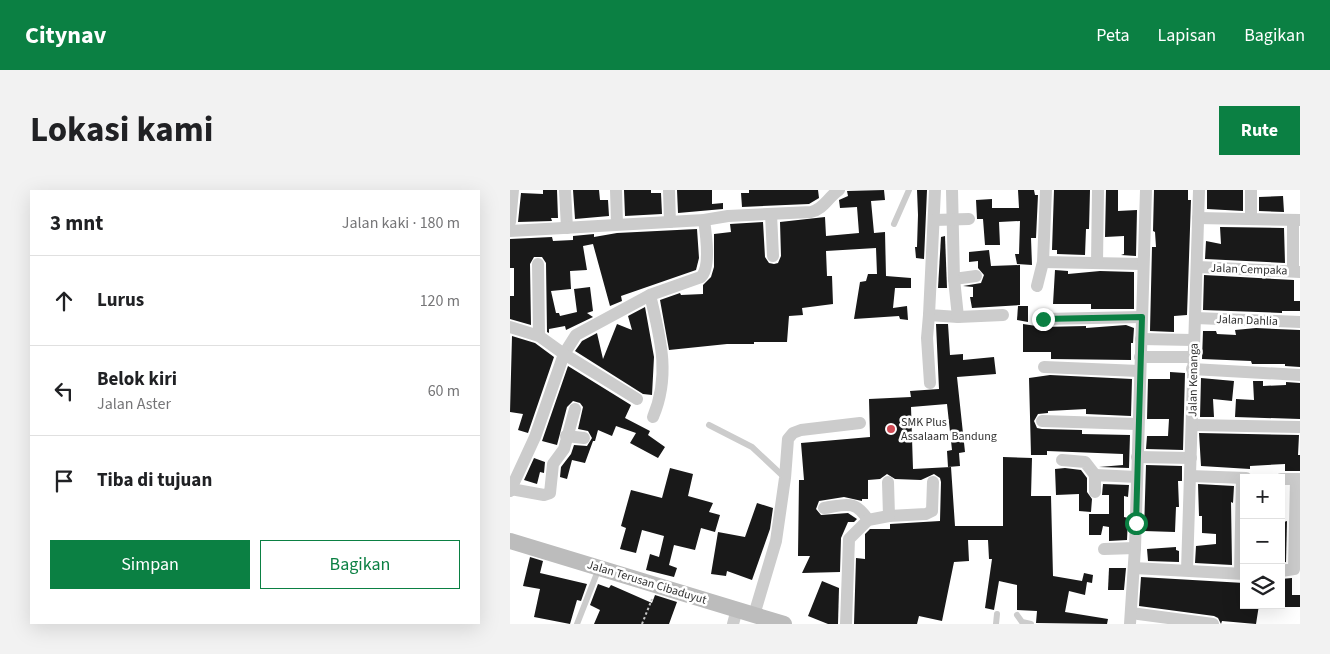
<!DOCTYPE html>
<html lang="id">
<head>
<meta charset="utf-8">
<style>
  :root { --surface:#fff; --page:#f2f2f2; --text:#202124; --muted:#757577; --line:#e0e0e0; --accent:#0b8043 }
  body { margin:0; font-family:"Source Sans 3",sans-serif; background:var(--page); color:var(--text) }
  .controls { position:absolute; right:15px; bottom:15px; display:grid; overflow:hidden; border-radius:0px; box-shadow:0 5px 20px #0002 }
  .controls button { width:45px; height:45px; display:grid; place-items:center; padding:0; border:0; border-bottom:1px solid var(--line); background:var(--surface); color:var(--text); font:25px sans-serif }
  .stop { position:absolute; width:15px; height:15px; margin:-11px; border:4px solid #0b8043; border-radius:50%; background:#fff }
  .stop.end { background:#0b8043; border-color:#fff; box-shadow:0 1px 5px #0008 }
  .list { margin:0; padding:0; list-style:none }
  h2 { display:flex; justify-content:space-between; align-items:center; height:65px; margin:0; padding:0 20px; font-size:21px }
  h2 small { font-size:16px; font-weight:400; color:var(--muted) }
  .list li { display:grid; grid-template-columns:32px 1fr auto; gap:15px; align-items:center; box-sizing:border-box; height:90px; padding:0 20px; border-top:1px solid var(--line) }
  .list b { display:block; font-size:19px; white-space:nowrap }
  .list p { margin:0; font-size:16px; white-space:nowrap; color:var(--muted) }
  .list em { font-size:16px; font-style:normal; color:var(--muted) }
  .actions { display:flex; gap:10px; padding:15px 20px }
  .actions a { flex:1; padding:11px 0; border:1px solid var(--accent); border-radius:0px; text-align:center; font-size:18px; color:var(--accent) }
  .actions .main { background:var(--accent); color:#fff }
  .icon { flex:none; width:28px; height:28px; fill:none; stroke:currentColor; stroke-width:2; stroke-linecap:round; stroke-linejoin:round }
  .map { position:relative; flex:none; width:790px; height:434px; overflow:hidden; border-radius:0px }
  header { display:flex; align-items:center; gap:30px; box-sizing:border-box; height:70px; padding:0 25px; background:var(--accent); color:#fff }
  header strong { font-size:24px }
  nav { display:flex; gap:28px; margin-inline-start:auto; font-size:18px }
  .intro { display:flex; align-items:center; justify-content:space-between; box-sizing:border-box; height:120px; padding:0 30px }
  h1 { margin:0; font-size:35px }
  .button { padding:12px 22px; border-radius:0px; background:var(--accent); color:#fff; font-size:18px; font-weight:700 }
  main { display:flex; gap:30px; padding:0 30px }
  aside { flex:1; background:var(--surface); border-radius:0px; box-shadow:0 5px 20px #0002 }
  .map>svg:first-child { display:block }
  .building { fill:#191919 }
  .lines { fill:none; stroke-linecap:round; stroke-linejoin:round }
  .path { stroke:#c6c6c6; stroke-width:2; stroke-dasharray:2.5 2.5; stroke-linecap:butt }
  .lane { stroke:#ccc; stroke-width:6 }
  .street { stroke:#ccc; stroke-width:12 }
  .secondary { stroke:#bcbcbc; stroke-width:16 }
  .route { stroke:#0b8043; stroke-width:6 }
  .poi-dot { fill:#d14b55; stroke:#fff; stroke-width:2 }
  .labels { text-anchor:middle; stroke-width:5; stroke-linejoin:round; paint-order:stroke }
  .street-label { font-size:12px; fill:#323232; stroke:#fff }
  .poi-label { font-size:12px; fill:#323232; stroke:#fff; text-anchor:start }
</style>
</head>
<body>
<header>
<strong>Citynav</strong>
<nav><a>Peta</a><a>Lapisan</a><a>Bagikan</a></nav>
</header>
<div class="intro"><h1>Lokasi kami</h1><a class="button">Rute</a></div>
<main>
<aside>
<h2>3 mnt<small>Jalan kaki · 180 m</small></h2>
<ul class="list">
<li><svg class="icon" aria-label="ahead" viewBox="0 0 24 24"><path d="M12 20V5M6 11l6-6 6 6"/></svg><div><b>Lurus</b></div><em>120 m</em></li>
<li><svg class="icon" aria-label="left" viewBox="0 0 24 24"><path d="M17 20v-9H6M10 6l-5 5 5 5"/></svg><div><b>Belok kiri</b><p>Jalan Aster</p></div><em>60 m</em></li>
<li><svg class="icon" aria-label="arrive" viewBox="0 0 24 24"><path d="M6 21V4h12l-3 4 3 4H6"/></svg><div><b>Tiba di tujuan</b></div></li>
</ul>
<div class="actions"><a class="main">Simpan</a><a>Bagikan</a></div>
</aside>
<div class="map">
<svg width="790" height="434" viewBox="0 0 790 434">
  <rect width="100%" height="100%" fill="#fff"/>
  <g class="building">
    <path d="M33 0H47L48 28H41L42 31 8 32 11 3 33 4Z"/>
    <path d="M63 0H89L90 10H98L99 26 65 29Z"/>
    <path d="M114 0H141V3H151L152 24 115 26Z"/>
    <path d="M167 0H202V14L213 13V19L168 23Z"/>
    <path d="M239 0H308L309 8 299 14 232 17 231 3H239Z"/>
    <path d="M374 0 375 10 361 11 364 43 375 42 376 86 401 88V98H385L383 118 397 116 398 130 390 129 389 126 344 129 350 92 356 91 358 84H367L366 58 316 61 317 86H322L323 114 292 118 293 125 279 126 277 152H244V154H217L159 160 150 110 170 103 171 105 193 104V95L201 87 204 77V44L221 42 220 34 253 32 255 67 259 73 264 74 268 73 271 66 270 32 315 27 316 46 349 43 347 17 330 18 329 10 338 6 337 1Z"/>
    <path d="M407 0H417L414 69 406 68 405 57H407L408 25Z"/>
    <path d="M508 0H524L525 5H528L526 48H521L522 75 507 74 505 64H509L510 31 489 32 490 55H475L473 29H467L466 10 482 9V18H509Z"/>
    <path d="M544 0H580L579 39H576L575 65 547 64V60H542Z"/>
    <path d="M596 0H608V21L627 20 626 66 611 65 614 64V46L595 47Z"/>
    <path d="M644 0H678V10H681L677 125 664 126V142L640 141 642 57H646L645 42 643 41Z"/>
    <path d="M697 0H733V21L697 19Z"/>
    <path d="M773 6 774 22 749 21V7Z"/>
    <path d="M710 37 774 38 775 73 695 69 696 51 711 54Z"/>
    <path d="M187 39 189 68 186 80 111 106 112 111 100 116 83 54 73 56 77 80 60 81 61 99 41 101 46 123H49L50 126 67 122 64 99 80 97 83 121 77 123 83 127 56 140 55 136 39 139V143L37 142 36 73 32 67H24L20 74 21 135 0 129V106H4V78H0V49L42 47 43 51 63 50V46L84 44V47L107 43Z"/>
    <path d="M435 46 437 98H428L431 47Z"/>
    <path d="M479 60 481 76 510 75V115L462 118 460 107H463V97L453 96 471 93 474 85 468 78V71L459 72V62Z"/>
    <path d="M545 80 558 81V84L590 81 624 82V119H581V114H543Z"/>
    <path d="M694 85 784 90V111H790V121H772V123L693 120Z"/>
    <path d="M508 116H518V132L507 130Z"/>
    <path d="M135 117 144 167 142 205 133 204 65 161 72 151 87 143 93 169 107 134 122 140 118 126Z"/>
    <path d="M426 134H438L440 165 453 164V170L484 167 486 184 447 187 455 262 449 263 450 276 438 277 437 261 442 260 437 214 401 217 403 279 441 277 445 336H493V267L522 268 521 306H541L543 386 572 391 574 383 583 385 582 393 577 392 575 405 559 401 555 422 598 429 597 434 526 433 527 421 507 420V395L489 391 484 420 475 418 482 369H479L478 350H458L459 371 444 372 432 431 409 426 407 434H344L346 368 355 369V344L360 339H380V334L430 331 431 292 430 288 424 284 411 290 385 289 377 284 370 289 358 290V309H352V311L334 307 309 311 306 319 311 325 338 323 347 329 344 332H338L331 348 330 382 292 383 300 366H288L289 290H294L291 253 360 247 359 209 401 207 400 201 429 199Z"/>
    <path d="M513 134 533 137 576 136V138L616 135 624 138 623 153H621V170L541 169V162H513Z"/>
    <path d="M746 138 790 140V177L775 176V174H742L741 171 692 169 693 141H706L707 144 726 145 725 140Z"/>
    <path d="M2 146 25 153 44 167 18 243 8 240 13 224 0 222Z"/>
    <path d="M58 176 121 215 115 228 140 241 138 245 155 257 148 268 120 253 126 243 106 236 102 246 88 240 85 251H83L75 273 62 270 57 289 50 287 51 277 61 264 64 255 77 256 82 248 78 241 68 239 73 217 70 213 63 211 57 217 47 255 32 251Z"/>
    <path d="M660 182 675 183 673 260 636 259 637 246H658L659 229H637L638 189H660Z"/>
    <path d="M540 185 622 189 621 226 576 224V219L538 221V223L528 224 524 231 527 238 532 239 572 240V244L620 245 619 278 589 277 613 275V264L537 261V265H521L519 188Z"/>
    <path d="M691 188 724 191 722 211 703 209 704 227H690Z"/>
    <path d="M743 191H753V196L776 195V192L790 193V229L725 227 726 209 744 210Z"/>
    <path d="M689 243 789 245 788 265H790V281H775V274L740 276V279L691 276Z"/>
    <path d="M24 268 35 272 34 283 30 282 27 294 14 290Z"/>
    <path d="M636 275 672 276V291H668L669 317H666L665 342 634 341Z"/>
    <path d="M160 278 183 284 178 306 203 313 199 322 210 325 205 342 191 338 185 360 164 355 159 375 167 378 164 387 136 380 140 364 149 367 154 346 132 340 126 363 110 359 116 338 111 336 121 300 152 308Z"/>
    <path d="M555 278 571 280 577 288V302L582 309 581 322 569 321V304L546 305 545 279Z"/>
    <path d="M593 294 619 295 618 307 614 306V327L618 328 617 350 599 351V337L593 336 591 345H579V324H599V305H592Z"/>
    <path d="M688 294 724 296 723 313 721 312 722 375 685 373 686 356 706 354V344L692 343V326H689Z"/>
    <path d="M247 313 263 318 260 339 242 390 217 381 216 386 201 384 208 342 235 347Z"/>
    <path d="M777 331 776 372 771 373V333Z"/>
    <path d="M666 357V360L669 361V372L638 371 637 359Z"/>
    <path d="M20 367 33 371 30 383 77 394 71 411 67 410 60 434 24 427 30 399 13 396Z"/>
    <path d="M599 378H616L614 400H598Z"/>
    <path d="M631 387 734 393V415H749L746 434 712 431 711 434 708 428 704 426 629 416Z"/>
    <path d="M782 388V405H790V417H771V389Z"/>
    <path d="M312 391 329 398 328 434H318L298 426Z"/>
    <path d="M88 394 99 398 101 395 142 413 145 405 167 412 159 434H84L90 420 80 415Z"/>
  </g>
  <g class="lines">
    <path class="path" d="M132 434 142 409"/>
    <g class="lane">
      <path d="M384 34 399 0"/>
      <path d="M199 235 242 257 274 287"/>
      <path d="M507 425 512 432 521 434"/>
      <path d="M67 434 89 378"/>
      <path d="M486 434 487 424"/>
    </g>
    <g class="street">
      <path d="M55 0 57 38"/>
      <path d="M106 0 107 34"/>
      <path d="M159 0 160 32"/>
      <path d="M425 0 419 125 448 127"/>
      <path d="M442 0 444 89 466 86"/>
      <path d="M261 24 263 66"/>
      <path d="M688 28 790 30"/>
      <path d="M741 29V0"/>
      <path d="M424 30 459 29"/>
      <path d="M0 32 3 0"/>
      <path d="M0 41 194 30 218 26 301 22C314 19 318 7 329 0"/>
      <path d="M533 72 632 74"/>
      <path d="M587 73 588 0"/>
      <path d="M28 74 29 146"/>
      <path d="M688 77 790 82"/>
      <path d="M783 81V30"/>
      <path d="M444 89 448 127 493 125"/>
      <path d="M527 96 533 72 536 0"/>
      <path d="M140 105C150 147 161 185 143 227"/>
      <path d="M419 125 417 148 420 193"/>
      <path d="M685 128 790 132"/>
      <path d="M533 129 632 127"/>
      <path d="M0 137 29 146 54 164 66 145 140 105 191 87C201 77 196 44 194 30"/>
      <path d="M631 149 683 150"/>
      <path d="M630 167H682"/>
      <path d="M534 177 629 181"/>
      <path d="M682 179 790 185"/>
      <path d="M532 231 627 234"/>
      <path d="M682 235 790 237"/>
      <path d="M56 246 74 248"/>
      <path d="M627 267 681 268"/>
      <path d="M552 270 575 272 585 285"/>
      <path d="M680 286 736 288"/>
      <path d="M771 289H790"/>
      <path d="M1 299 34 305 40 303 43 274 54 259 65 219"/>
      <path d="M0 301 25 247 54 164 127 209"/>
      <path d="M585 302V285L627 287"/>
      <path d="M314 318C335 315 345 309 358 330"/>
      <path d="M379 326 416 324 422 321 423 292"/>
      <path d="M594 359 625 358"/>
      <path d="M624 378 734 384"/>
      <path d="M677 380 689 0"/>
      <path d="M771 381 784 379 786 289"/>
      <path d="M730 383 732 288"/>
      <path d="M621 423 703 434"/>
      <path d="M244 425 266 351 275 288 278 249 283 243 291 240 350 233"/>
      <path d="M223 434 227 419"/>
      <path d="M336 434 339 349 358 330 379 326 378 292"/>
      <path d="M620 434 625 358 636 0"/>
    </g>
    <path class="secondary" d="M0 351 274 434"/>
  </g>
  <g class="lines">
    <path class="route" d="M533 129 632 127 626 333"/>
  </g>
  <circle class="poi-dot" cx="381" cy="239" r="5"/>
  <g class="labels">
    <g class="street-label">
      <text transform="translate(739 79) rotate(2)" y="4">Jalan Cempaka</text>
      <text transform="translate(737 130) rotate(2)" y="4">Jalan Dahlia</text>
      <text transform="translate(683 190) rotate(-89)" y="4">Jalan Kenanga</text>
      <text transform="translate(137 392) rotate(17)" y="4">Jalan Terusan Cibaduyut</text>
    </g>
    <g class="poi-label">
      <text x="391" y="236">SMK Plus<tspan x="391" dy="14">Assalaam Bandung</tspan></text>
    </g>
  </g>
</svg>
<div class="controls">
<button>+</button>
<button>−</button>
<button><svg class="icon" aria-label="layers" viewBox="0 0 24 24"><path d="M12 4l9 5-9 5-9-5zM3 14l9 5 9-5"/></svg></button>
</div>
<div class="stop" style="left:626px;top:333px"></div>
<div class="stop end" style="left:533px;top:129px"></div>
</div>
</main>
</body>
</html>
